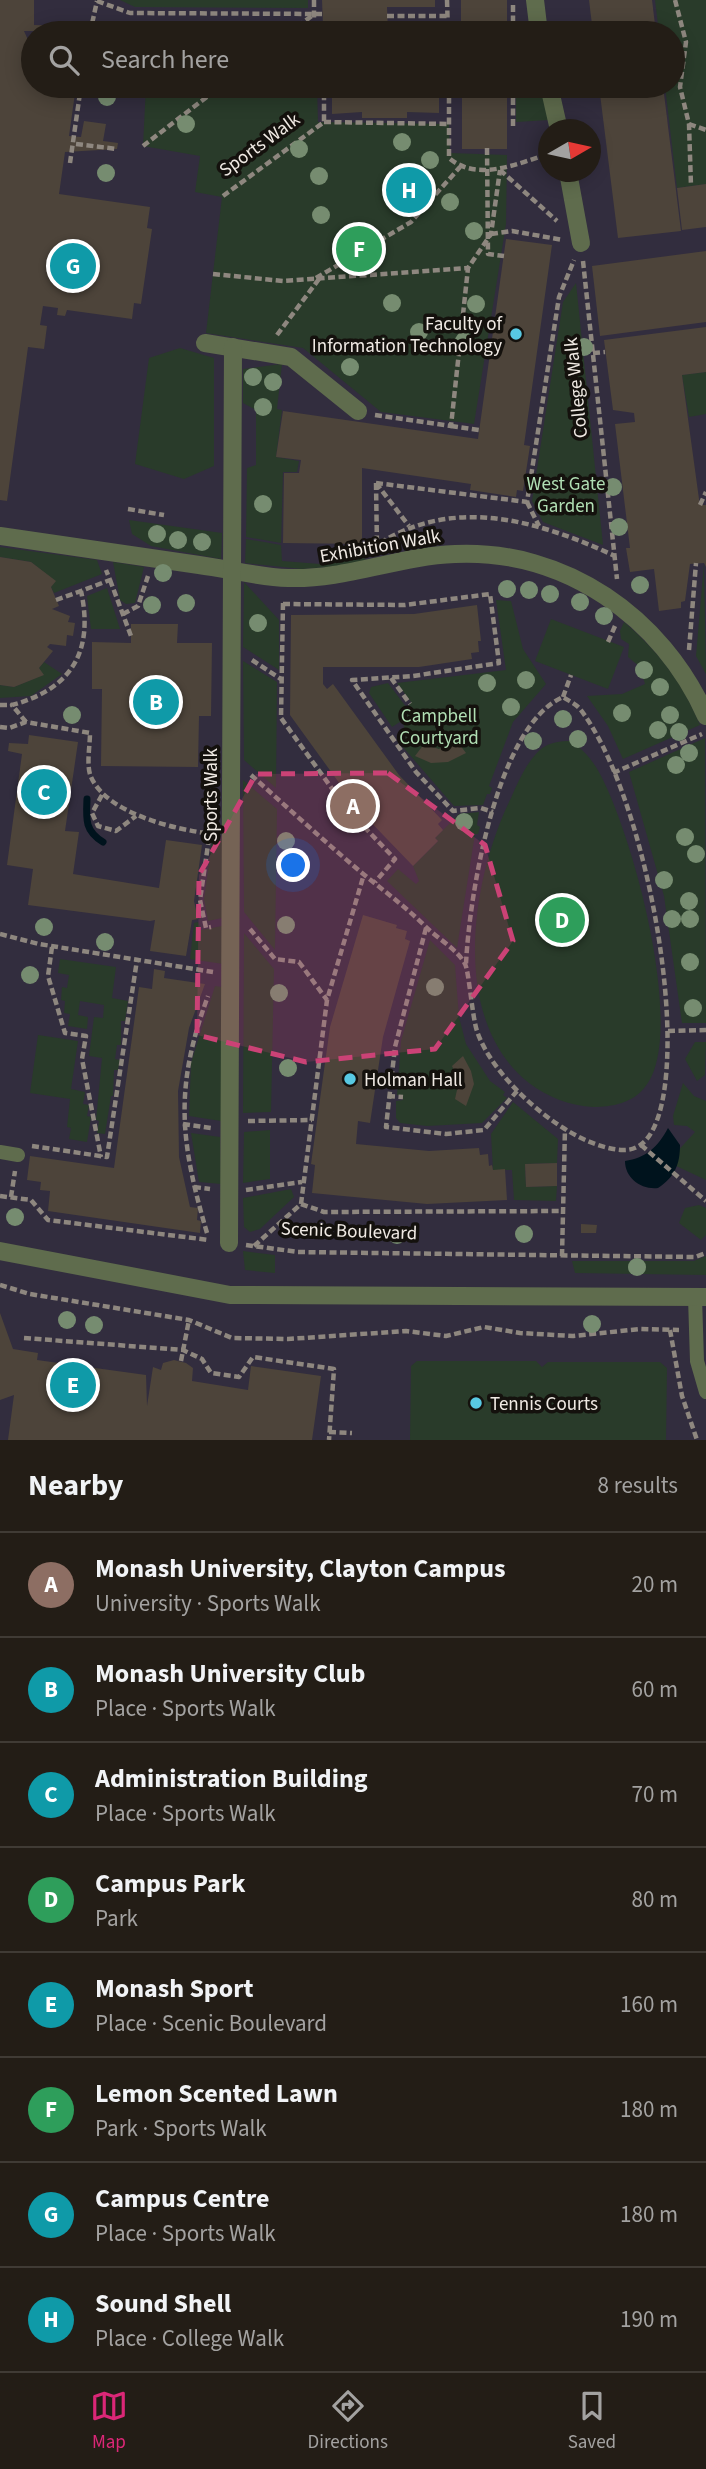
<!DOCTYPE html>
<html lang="en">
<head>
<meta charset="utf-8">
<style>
  :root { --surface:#231d16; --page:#2f2a23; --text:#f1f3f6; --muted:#a3a2a1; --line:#403b35; --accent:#db2777 }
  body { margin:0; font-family:"Source Sans 3",sans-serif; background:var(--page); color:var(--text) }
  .compass { position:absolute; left:538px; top:119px; width:63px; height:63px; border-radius:50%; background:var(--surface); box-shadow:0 4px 18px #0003; rotate:81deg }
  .you { position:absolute; left:294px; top:866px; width:24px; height:24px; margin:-18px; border:5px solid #fff; border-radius:50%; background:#1a73e8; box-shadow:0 0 0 10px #1a73e833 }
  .badge { display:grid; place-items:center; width:46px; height:46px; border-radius:50%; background:var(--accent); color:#fff; font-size:23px; font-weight:700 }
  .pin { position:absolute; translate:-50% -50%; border:4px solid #fff; box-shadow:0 2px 7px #0006 }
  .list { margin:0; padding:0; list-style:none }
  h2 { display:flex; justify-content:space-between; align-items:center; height:91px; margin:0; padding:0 28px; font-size:30px }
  h2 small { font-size:23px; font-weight:400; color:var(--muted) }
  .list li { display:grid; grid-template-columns:46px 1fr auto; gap:21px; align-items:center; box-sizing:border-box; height:105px; padding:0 28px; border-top:2px solid var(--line) }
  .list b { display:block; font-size:26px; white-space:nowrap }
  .list p { margin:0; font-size:23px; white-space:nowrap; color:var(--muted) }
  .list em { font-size:23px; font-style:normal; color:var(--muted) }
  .icon { flex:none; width:38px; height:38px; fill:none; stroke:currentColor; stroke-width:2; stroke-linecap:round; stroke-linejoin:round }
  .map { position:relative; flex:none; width:706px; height:1440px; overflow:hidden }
  .search { position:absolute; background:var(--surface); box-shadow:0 4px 18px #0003; left:21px; right:21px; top:21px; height:77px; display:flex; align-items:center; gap:18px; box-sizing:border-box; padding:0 24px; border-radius:38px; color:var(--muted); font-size:26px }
  .sheet { height:931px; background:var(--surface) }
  nav { display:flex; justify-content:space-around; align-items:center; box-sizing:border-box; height:98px; border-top:2px solid var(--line); background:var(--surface); font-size:19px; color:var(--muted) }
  nav a { display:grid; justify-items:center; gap:4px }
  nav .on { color:var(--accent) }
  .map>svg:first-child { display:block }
  .education { fill:#322d3e; fill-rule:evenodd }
  .green { fill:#293b2a }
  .water { fill:#00131d }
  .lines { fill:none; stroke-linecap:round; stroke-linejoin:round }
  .stream { stroke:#00131d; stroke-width:7 }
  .building { fill:#4d443a }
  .path { stroke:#8e877f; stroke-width:4.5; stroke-dasharray:7 3.5; stroke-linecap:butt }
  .lane { stroke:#5f6c4d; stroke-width:14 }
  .street { stroke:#5f6c4d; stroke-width:18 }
  .path-bridge { stroke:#8e877f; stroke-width:4.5; stroke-dasharray:7 3.5; stroke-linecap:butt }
  .tree { fill:#768c70 }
  .marked { fill:#cb4276; fill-opacity:0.2; stroke:#cb4276; stroke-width:5; stroke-dasharray:14 9; stroke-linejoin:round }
  .poi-dot { fill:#58c9e3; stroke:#14110d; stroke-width:2.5 }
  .labels { text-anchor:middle; stroke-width:7; stroke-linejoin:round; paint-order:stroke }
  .street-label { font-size:19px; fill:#f0eae4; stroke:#14110d }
  .poi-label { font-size:19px; fill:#f0eae4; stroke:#14110d; text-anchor:start }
  .park-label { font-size:19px; fill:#b0deb3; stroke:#14110d }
</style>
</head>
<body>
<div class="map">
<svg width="706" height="1440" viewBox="0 0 706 1440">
  <rect width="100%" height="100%" fill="#2f271e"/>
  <path class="education" d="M0 0H706V1440H0ZM33 33H673V86H33ZM548 130H590V172H548Z"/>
  <g class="green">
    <path d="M120 0H308V8L135 7Z"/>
    <path d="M655 0H706V184L677 188 665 86H673V33H659Z"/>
    <path d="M304 22 315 33H149V23Z"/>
    <path d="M146 86H317L318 122 449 124 450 153 507 155 506 224 474 424 381 412 303 348 206 333 222 197 195 192 200 156 143 146Z"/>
    <path d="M516 86H541L549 120 516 122Z"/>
    <path d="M576 283 603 545 543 522 532 501 563 302Z"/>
    <path d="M180 348 214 358V466L184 479 135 464 149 358Z"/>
    <path d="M282 364 277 409 282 410 276 457 299 461 297 472H283L281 543 246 537 247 468 256 465V410L243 403V369Z"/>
    <path d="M706 372V414L689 417 682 375Z"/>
    <path d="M129 520 222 533 221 559 151 546 132 534Z"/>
    <path d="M246 539 281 545 282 561 320 564 365 558 366 564 302 569 245 563Z"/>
    <path d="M0 547 97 560 102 574 54 593 51 587 55 581 31 562 0 557Z"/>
    <path d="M113 562 144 567 135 603 126 604 120 600Z"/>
    <path d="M704 563 706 674 696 656Z"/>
    <path d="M244 582 279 620V670L243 647Z"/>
    <path d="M107 588 120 629H91L87 596Z"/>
    <path d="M496 600 511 601 523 649 546 684 513 722 489 786 492 788 490 794H487L483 805 454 806 402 746 406 741 403 720 392 727 369 693 371 687 388 683 407 708 411 702 397 683 506 670Z"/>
    <path d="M551 619 624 647 608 689 535 661Z"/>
    <path d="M624 622C658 651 683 683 700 725L623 759 608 726 587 696 622 694 645 684 640 667 628 657 629 644 621 639 620 631Z"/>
    <path d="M243 661 277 682 276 788 244 760Z"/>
    <path d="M44 662 62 674 31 696 0 698V685L14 687 43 675 39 668Z"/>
    <path d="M705 738 706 1023H682L664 896 629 772Z"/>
    <path d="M571 741C582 749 589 756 596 767 630 822 689 1034 645 1087 633 1103 612 1107 593 1107 571 1106 547 1097 529 1083 449 1020 471 879 511 798 518 782 527 761 541 749 550 742 560 741 571 741Z"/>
    <path d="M243 780 277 809 275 950 244 912Z"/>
    <path d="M479 812 477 825 480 827 478 834H475L457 948 387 881 398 869 416 884 419 881 413 866 438 841 435 838 459 814Z"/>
    <path d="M223 840 222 918 208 921 204 899 212 841Z"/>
    <path d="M198 922 201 930 222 926 223 964 190 959 194 923Z"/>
    <path d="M244 933 274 969 271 1112 243 1113Z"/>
    <path d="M430 940 455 965 459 1017 466 1044 490 1081 505 1092 503 1095 507 1098 482 1123 427 1126 400 1123 396 1118V1101L403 1100 402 1096 397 1095 401 1041Z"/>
    <path d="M60 959 116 967 112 998 128 1001 125 1021H121V1045H117L115 1059 120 1060 118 1070H114L113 1096H111L105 1134 97 1133 99 1121 96 1120 102 1058 89 1056 94 1017 103 1018 104 1005 80 1001 78 1015 88 1017 87 1029 68 1026 70 1014 64 1013 65 1001 61 1000 62 987 67 988 69 975 58 973Z"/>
    <path d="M215 986 222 987 221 1121 189 1116 191 1063Z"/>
    <path d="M38 1035 78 1041 71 1089 85 1092 83 1104 89 1105 87 1116 91 1117 87 1142 69 1139 71 1128 67 1127 70 1099 30 1093Z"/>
    <path d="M695 1042H706L705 1075 697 1081 685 1059Z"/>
    <path d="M683 1083 694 1096 706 1101V1180L674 1165V1155L695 1132 687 1126 674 1125 673 1116Z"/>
    <path d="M513 1102 558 1139 557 1163 525 1164 526 1187 557 1186 556 1201 514 1200 512 1170H493L491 1134Z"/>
    <path d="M270 1130V1179L243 1183 244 1132Z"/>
    <path d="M191 1133 220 1137 221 1184 199 1182Z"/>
    <path d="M291 1189 294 1197 260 1229 250 1232 244 1227 243 1198Z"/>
    <path d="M699 1205 706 1208V1235L701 1240 679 1223 685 1208Z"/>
    <path d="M243 1251 275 1255V1273L245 1270Z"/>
    <path d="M706 1256V1275L575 1273 572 1261H694Z"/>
    <path d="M417 1361H536L542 1367 548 1362H660L667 1368 666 1440H410L411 1366Z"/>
  </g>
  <path class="water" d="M668 1128 680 1145C680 1164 675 1177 658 1188 641 1190 625 1178 625 1161 646 1158 658 1147 668 1128Z"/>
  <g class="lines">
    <path class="stream" d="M87 799C86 820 85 831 103 842"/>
  </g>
  <g class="building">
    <path d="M0 0H34V25L66 26 65 31H24L33 51V86H76L69 136 81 137 84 121 106 124 103 141 118 143 117 149 65 152 59 194 150 207 147 228 152 229 141 304 134 303 132 319 67 310 65 316 57 315 58 308 43 306 40 325 47 326 44 349 28 347 7 501 0 500Z"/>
    <path d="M322 0H435V7H387L388 33H332V25L323 26Z"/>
    <rect x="461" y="0" width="46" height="33"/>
    <path d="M589 0H652L656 33H593Z"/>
    <rect x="409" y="26" width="30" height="7"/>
    <path d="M332 86H439V113L407 112V118H362V112L332 114Z"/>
    <rect x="462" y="86" width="45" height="63"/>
    <path d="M599 86H663L681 231 618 238Z"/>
    <path d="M415 169 421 179 410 200 392 172Z"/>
    <path d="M706 184V227L682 230 677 188Z"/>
    <path d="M506 239 552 245 524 445 530 446 523 491 517 490 516 497 470 490 471 484 362 468V544L283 543 284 473H299L301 460 276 457 283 411 478 439Z"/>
    <path d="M706 251V322L600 336 592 266Z"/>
    <path d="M706 327V372L682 375 699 499 700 505H706V567L704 563 690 564 685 601 681 602V608L659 611 654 569 630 572 626 548H630L615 424 635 422 634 413 613 410 604 340Z"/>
    <path d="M0 557 31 562 56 581 51 587 59 606 52 609 70 616 68 622 75 623 73 636 67 635 66 646 50 644 47 647 53 651 39 668 44 675 14 687 0 685Z"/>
    <path d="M477 605 481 641H478L479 652 471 653 472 659 419 667H323V684L327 689 333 684 399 775 442 820 438 824 443 830 435 838 438 841 413 866 358 809 290 715 291 615 414 614Z"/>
    <path d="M131 624H178L177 643H212L211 716H199L198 767 101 766 102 689H92V642L131 643Z"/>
    <path d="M29 735 78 742 65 831 79 832 73 874 159 888 166 840 202 845 194 901 198 919 192 920 186 956 150 951 155 920 150 921 28 905 33 869 7 865 22 754 8 751 9 743 28 744Z"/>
    <path d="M457 741 466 753 448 762 431 763 415 756 424 744 439 749Z"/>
    <path d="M363 915 397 925 396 928 407 931 405 939 410 941 383 1037 370 1123 358 1121 356 1144 429 1151 479 1148 480 1155 488 1154 489 1166 492 1165 493 1170 505 1169 507 1200 427 1204 312 1193 315 1165 311 1164 330 1027Z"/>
    <path d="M154 969 165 971 164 978 205 984 189 1028 178 1091 179 1157 190 1207 198 1208 197 1220 201 1221 200 1233 48 1211 50 1191 40 1190 41 1182 27 1180 30 1156 114 1168 139 987 152 989Z"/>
    <path d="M463 1056 471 1071 474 1084 466 1106 455 1099 459 1081 452 1066Z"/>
    <path d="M557 1163V1186L526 1187 525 1164Z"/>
    <path d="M581 1224 597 1225 596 1233H581Z"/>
    <path d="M0 1313 13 1349 38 1353 37 1360 146 1375 147 1406 153 1367 161 1370 163 1363 174 1360 186 1363 193 1368 192 1381 248 1390 251 1366 321 1376 312 1440H8L14 1395 0 1400Z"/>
  </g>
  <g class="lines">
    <g class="path">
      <path d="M314 0V23L322 33"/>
      <path d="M447 0 448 33"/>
      <path d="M675 0 686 42 680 87 689 124 691 186"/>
      <path d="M97 1 130 13 322 14"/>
      <path d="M387 16H447"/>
      <path d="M90 33 97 1"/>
      <path d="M289 33 313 15"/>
      <path d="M513 33V4"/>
      <path d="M449 86V158C477 182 517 164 548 154"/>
      <path d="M324 122 449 124"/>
      <path d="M689 124 706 130"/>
      <path d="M513 126V86"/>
      <path d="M76 144 117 149"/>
      <path d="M143 146 221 86"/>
      <path d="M70 163 81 86"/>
      <path d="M500 170 557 221"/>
      <path d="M223 196 324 122V86"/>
      <path d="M491 234 512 231 563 240"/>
      <path d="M583 261 617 579"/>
      <path d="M213 274 283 281 468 268"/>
      <path d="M316 278 411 222 460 167"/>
      <path d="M277 335 319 279"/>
      <path d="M593 353 605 352"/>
      <path d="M375 415 451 426 468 268 491 234 500 170"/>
      <path d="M451 426 479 430"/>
      <path d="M376 483 527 502 559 297 574 260"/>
      <path d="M376 483 377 548"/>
      <path d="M376 483 409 526"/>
      <path d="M527 502 539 526"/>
      <path d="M700 505 706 492"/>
      <path d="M128 509 164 515"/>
      <path d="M380 543C456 496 539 521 615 556"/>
      <path d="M110 580 131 636"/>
      <path d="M56 600 81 591"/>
      <path d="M283 603 281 718 346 808 395 859 375 882"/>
      <path d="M283 604 405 605 490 594 499 663 413 676 352 680 416 772 453 811 481 808 493 812"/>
      <path d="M123 614 138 606 148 576"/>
      <path d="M608 642 615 626"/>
      <path d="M689 650 696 563"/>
      <path d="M252 660 281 679"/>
      <path d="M391 678 410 704"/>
      <path d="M563 697 571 675"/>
      <path d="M0 705H12"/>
      <path d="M26 722 12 705C72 689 94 651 81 591L110 580 106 570"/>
      <path d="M0 727 9 728 26 722 90 733C90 746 86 766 91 777 107 814 177 830 213 834"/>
      <path d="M613 773 702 734"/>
      <path d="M251 775C288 808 324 841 362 873 384 891 406 907 426 927 437 938 458 950 465 964 469 971 472 1016 477 1031 493 1080 570 1148 623 1150 645 1151 655 1129 660 1111 686 1016 641 787 580 709 576 704 569 701 563 697 496 726 469 898 466 964"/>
      <path d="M102 795 92 813 98 826 116 831 136 816"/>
      <path d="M209 838 200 900 206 928 211 927"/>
      <path d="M426 928 395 1047 386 1127 446 1134 484 1130 517 1091"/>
      <path d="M250 929 275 959 299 962 327 1000"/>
      <path d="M0 934 39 944 213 972"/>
      <path d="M52 947 48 976 65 1033 86 1036 82 1059 101 1157"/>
      <path d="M668 1031 706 1030"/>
      <path d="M388 1096 403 1097"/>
      <path d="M248 1121 312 1120"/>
      <path d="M183 1124 211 1128"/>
      <path d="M641 1145 706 1201"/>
      <path d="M32 1146 107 1157 137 960"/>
      <path d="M194 1187 210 1189"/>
      <path d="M246 1190 302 1182"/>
      <path d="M0 1196 31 1200 48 1220 209 1240"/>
      <path d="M11 1197 15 1171"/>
      <path d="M301 1204 324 1212 562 1211"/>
      <path d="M207 1233C180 1141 174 1088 208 996"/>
      <path d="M246 1245 298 1252 695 1257 706 1253"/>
      <path d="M254 1246 301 1204 327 1000 364 874"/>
      <path d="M562 1256 565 1128"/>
      <path d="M0 1285 30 1294 189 1320 232 1338 288 1339 406 1331 446 1336 484 1327 520 1333 573 1336 640 1329 679 1330"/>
      <path d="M670 1330 682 1396 697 1440"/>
      <path d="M24 1338 183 1350 202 1359 211 1373 239 1377 253 1357 334 1369 329 1440"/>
      <path d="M181 1361 189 1320"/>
      <path d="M329 1432 352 1433"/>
    </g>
    <g class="lane">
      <path d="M0 1152 18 1155"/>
      <path d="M695 1297 697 1361 706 1392"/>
    </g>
    <g class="street">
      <path d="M535 0 539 33"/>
      <path d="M549 86 559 130"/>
      <path d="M568 172 581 243"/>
      <path d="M205 343 291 357 358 411"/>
      <path d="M0 536C66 545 133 556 199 565 229 569 258 577 288 578 346 580 398 556 455 554 565 549 662 617 706 716"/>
      <path d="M229 1243 233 347"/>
      <path d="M0 1251 230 1295 706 1297"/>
    </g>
    <path class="path-bridge" d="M487 148 488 254 504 256"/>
  </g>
  <g class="tree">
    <circle cx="107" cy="97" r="9"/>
    <circle cx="186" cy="124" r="9"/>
    <circle cx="402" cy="142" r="9"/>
    <circle cx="299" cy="149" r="9"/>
    <circle cx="430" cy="160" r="9"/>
    <circle cx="106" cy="173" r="9"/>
    <circle cx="319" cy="176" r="9"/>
    <circle cx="450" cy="202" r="9"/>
    <circle cx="321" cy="215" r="9"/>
    <circle cx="474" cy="231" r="9"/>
    <circle cx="392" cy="303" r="9"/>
    <circle cx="476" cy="304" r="9"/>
    <circle cx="419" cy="332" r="9"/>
    <circle cx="464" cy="341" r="9"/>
    <circle cx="584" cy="347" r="9"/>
    <circle cx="350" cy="367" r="9"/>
    <circle cx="253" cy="377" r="9"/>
    <circle cx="273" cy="382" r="9"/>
    <circle cx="263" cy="407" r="9"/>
    <circle cx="613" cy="487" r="9"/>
    <circle cx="263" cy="504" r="9"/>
    <circle cx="619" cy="527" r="9"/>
    <circle cx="157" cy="534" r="9"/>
    <circle cx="178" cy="540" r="9"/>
    <circle cx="202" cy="542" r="9"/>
    <circle cx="163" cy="573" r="9"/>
    <circle cx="640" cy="585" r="9"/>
    <circle cx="507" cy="589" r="9"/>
    <circle cx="529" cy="590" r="9"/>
    <circle cx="550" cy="594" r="9"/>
    <circle cx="580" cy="602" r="9"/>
    <circle cx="186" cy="603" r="9"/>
    <circle cx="152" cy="605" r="9"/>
    <circle cx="604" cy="616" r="9"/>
    <circle cx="258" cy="623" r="9"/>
    <circle cx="644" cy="670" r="9"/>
    <circle cx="526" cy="680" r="9"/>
    <circle cx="487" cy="683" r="9"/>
    <circle cx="660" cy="687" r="9"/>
    <circle cx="511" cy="707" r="9"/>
    <circle cx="622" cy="713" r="9"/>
    <circle cx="72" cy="715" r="9"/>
    <circle cx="670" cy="715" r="9"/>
    <circle cx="563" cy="719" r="9"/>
    <circle cx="658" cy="730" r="9"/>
    <circle cx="679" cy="732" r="9"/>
    <circle cx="578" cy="739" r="9"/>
    <circle cx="533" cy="741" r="9"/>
    <circle cx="689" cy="753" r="9"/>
    <circle cx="676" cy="765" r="9"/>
    <circle cx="464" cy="822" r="9"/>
    <circle cx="685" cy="837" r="9"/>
    <circle cx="286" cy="841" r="9"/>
    <circle cx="696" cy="854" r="9"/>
    <circle cx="664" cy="880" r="9"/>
    <circle cx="689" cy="901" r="9"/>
    <circle cx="672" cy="919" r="9"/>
    <circle cx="690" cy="919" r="9"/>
    <circle cx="286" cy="925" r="9"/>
    <circle cx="44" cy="927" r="9"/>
    <circle cx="105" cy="942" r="9"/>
    <circle cx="690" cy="962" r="9"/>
    <circle cx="30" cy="975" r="9"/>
    <circle cx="435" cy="987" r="9"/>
    <circle cx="279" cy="993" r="9"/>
    <circle cx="693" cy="1008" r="9"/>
    <circle cx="288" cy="1068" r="9"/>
    <circle cx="15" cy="1217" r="9"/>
    <circle cx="524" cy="1234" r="9"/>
    <circle cx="397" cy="1235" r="9"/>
    <circle cx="637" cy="1267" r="9"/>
    <circle cx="67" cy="1320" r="9"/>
    <circle cx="592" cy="1324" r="9"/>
    <circle cx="94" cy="1325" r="9"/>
  </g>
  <path class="marked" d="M388 773 485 845 513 941 435 1049 306 1062 197 1035 199 875 256 774Z"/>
  <g class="poi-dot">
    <circle cx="516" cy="334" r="7"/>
    <circle cx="350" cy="1079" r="7"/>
    <circle cx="476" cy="1403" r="7"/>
  </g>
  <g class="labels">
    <g class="street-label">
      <text transform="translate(259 144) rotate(-36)" y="7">Sports Walk</text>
      <text transform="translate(575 388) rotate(-96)" y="7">College Walk</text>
      <text transform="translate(380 545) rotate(-10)" y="7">Exhibition Walk</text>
      <text transform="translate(210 795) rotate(-90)" y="7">Sports Walk</text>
      <text transform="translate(349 1230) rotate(2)" y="7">Scenic Boulevard</text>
    </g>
    <g class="poi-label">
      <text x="502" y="330" text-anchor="end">Faculty of<tspan x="502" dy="22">Information Technology</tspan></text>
      <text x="364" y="1086">Holman Hall</text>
      <text x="490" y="1410">Tennis Courts</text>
    </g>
    <g class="park-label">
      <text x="566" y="490">West Gate<tspan x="566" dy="22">Garden</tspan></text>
      <text x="439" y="722">Campbell<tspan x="439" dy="22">Courtyard</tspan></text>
    </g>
  </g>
</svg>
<svg class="compass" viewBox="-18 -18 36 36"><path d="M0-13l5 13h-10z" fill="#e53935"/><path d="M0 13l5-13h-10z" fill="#a3a2a1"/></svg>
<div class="you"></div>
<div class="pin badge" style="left:353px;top:806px;background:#8d6e63">A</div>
<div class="pin badge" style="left:156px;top:702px;background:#0f9aa8">B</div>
<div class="pin badge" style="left:44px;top:792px;background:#0f9aa8">C</div>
<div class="pin badge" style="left:562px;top:920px;background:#2e9e5b">D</div>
<div class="pin badge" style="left:73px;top:1385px;background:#0f9aa8">E</div>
<div class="pin badge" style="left:359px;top:249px;background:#2e9e5b">F</div>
<div class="pin badge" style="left:73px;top:266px;background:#0f9aa8">G</div>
<div class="pin badge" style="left:409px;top:190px;background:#0f9aa8">H</div>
<div class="search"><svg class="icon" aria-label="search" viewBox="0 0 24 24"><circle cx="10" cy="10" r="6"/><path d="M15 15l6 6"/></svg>Search here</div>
</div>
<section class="sheet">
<h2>Nearby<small>8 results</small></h2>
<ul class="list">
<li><span class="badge" style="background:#8d6e63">A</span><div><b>Monash University, Clayton Campus</b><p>University · Sports Walk</p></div><em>20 m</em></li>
<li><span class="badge" style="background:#0f9aa8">B</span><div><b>Monash University Club</b><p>Place · Sports Walk</p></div><em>60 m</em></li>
<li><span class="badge" style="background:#0f9aa8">C</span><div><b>Administration Building</b><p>Place · Sports Walk</p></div><em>70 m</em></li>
<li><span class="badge" style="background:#2e9e5b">D</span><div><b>Campus Park</b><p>Park</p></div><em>80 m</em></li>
<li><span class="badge" style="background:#0f9aa8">E</span><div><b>Monash Sport</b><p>Place · Scenic Boulevard</p></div><em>160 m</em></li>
<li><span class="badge" style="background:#2e9e5b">F</span><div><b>Lemon Scented Lawn</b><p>Park · Sports Walk</p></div><em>180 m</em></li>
<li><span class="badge" style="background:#0f9aa8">G</span><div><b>Campus Centre</b><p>Place · Sports Walk</p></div><em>180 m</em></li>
<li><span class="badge" style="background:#0f9aa8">H</span><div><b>Sound Shell</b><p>Place · College Walk</p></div><em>190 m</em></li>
</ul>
</section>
<nav>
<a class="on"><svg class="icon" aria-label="map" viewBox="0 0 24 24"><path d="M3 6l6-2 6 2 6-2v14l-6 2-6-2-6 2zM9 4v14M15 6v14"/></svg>Map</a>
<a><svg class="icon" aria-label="directions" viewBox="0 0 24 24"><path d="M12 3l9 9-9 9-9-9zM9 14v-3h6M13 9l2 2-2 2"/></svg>Directions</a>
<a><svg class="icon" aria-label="saved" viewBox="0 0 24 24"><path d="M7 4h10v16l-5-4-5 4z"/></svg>Saved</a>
</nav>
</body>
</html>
